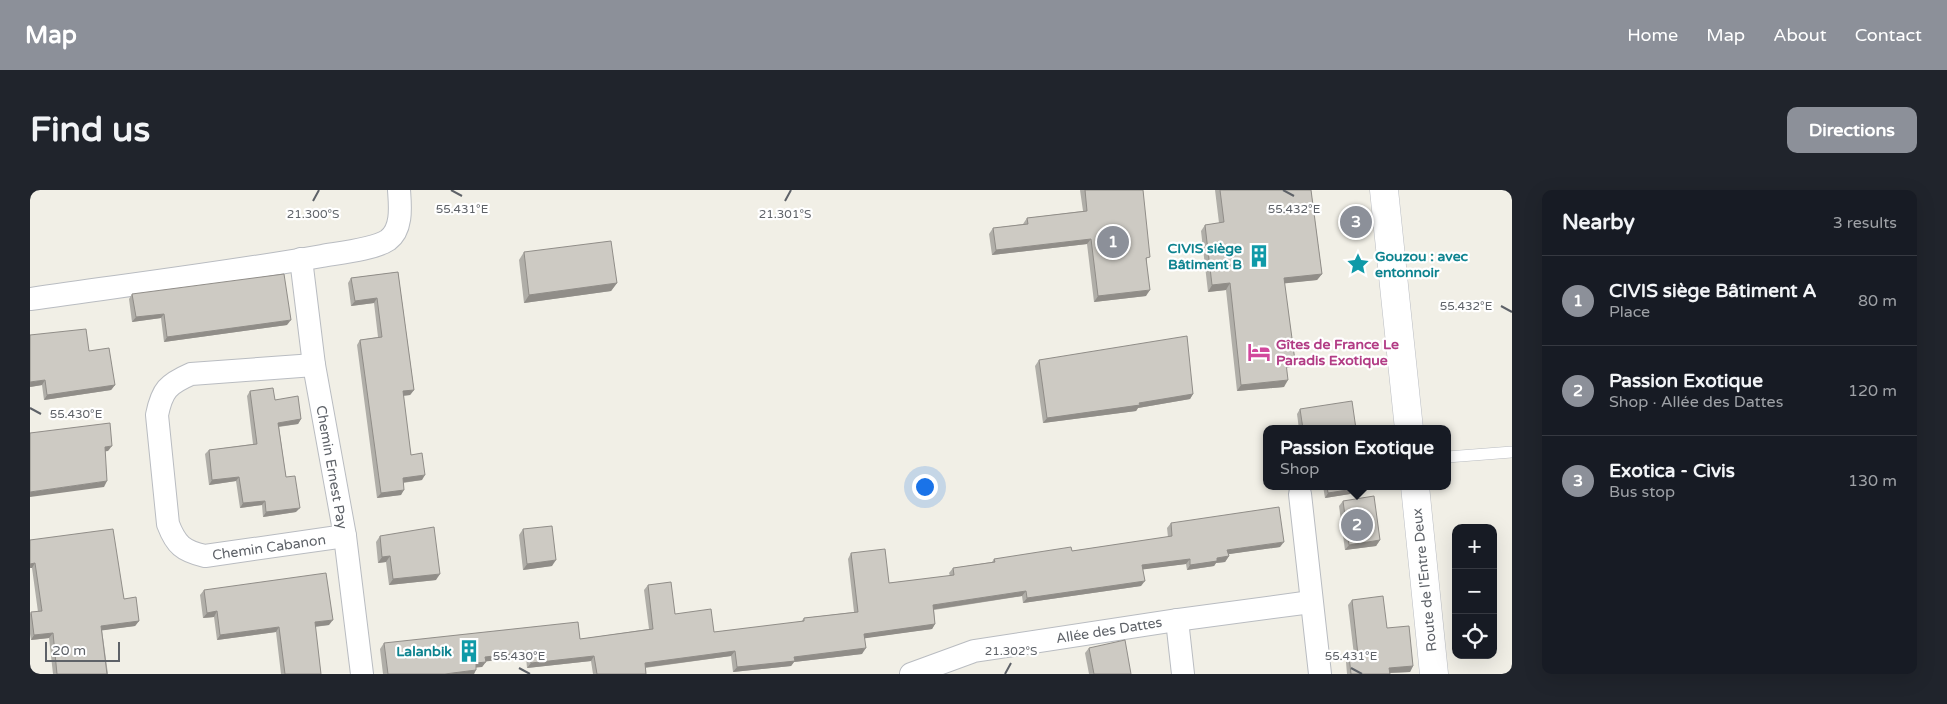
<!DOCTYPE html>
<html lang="en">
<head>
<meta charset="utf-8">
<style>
  :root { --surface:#171b24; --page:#20242c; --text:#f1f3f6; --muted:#9ea1a6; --line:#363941; --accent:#8c9099 }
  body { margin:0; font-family:"Varela Round",sans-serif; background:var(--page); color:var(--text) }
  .controls { position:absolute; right:15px; bottom:15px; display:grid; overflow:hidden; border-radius:10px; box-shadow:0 5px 20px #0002 }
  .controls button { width:45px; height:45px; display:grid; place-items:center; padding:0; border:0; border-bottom:1px solid var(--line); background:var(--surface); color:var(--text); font:25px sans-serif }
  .scale { position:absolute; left:15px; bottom:12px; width:75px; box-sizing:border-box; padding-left:5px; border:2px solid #5e6268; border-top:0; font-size:14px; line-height:18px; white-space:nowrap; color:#5e6268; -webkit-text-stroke:4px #fff; paint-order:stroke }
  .you { position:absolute; left:894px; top:296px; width:18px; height:18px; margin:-12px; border:4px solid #fff; border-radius:50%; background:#1a73e8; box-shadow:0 0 0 8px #1a73e833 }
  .badge { display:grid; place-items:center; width:32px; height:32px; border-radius:50%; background:var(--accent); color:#fff; font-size:16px; font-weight:700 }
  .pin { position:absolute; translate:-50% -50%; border:2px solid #fff; box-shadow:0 1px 5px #0006 }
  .popup { position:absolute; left:1233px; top:235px; width:188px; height:65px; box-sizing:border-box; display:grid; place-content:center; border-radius:10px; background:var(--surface); filter:drop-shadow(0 1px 4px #0005); font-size:16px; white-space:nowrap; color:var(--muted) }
  .popup b { font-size:19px; color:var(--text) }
  .popup::after { content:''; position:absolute; left:50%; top:100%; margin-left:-10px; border:10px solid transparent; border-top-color:var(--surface) }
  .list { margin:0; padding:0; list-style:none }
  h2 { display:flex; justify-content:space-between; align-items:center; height:65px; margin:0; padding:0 20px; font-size:21px }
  h2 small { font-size:16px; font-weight:400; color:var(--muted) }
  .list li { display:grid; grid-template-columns:32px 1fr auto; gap:15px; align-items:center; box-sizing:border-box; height:90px; padding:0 20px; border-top:1px solid var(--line) }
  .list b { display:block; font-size:19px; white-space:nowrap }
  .list p { margin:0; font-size:16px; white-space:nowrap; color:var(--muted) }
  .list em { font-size:16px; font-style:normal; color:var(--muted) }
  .icon { flex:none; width:28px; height:28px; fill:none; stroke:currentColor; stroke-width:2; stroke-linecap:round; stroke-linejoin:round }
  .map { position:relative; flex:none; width:1482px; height:484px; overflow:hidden; border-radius:10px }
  header { display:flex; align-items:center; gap:30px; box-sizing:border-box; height:70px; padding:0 25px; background:var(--accent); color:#fff }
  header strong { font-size:24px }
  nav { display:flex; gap:28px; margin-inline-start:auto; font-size:18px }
  .intro { display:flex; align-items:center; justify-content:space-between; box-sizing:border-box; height:120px; padding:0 30px }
  h1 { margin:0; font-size:35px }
  .button { padding:12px 22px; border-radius:10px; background:var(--accent); color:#fff; font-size:18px; font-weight:700 }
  main { display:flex; gap:30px; padding:0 30px }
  aside { flex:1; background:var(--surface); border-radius:10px; box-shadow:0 5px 20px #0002 }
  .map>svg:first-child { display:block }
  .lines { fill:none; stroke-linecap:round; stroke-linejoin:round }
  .service-casing { stroke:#b9bcc1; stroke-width:12 }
  .minor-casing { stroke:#b9bcc1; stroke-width:24 }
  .secondary-casing { stroke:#babdc3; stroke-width:29 }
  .service { stroke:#fff; stroke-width:11 }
  .minor { stroke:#fff; stroke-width:22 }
  .secondary { stroke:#fff; stroke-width:28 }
  .wall { fill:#b0aea8 }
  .shaded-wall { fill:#908d88 }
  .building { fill:#cdcac3; stroke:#908d88 }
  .ticks { fill:none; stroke:#5e6268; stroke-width:2 }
  .labels { text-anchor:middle; stroke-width:4.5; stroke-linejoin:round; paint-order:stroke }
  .culture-label { font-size:14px; font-weight:bold; fill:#0d838f; stroke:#fff; text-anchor:end }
  .hotel-label { font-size:14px; font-weight:bold; fill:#b23c85; stroke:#fff; text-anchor:start }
  .street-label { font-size:14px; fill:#5e6268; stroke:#fff }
  .ticks-label { font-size:12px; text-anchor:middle; fill:#5e6268; stroke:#fff; stroke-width:4.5; stroke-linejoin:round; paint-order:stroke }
</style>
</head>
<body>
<header>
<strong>Map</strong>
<nav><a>Home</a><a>Map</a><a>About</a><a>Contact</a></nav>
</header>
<div class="intro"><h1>Find us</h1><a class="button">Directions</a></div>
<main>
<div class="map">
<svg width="1482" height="484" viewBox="0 0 1482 484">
  <rect width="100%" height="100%" fill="#f1efe6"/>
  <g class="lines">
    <defs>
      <path id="service" d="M1417 267 1482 262"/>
      <g id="minor">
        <path d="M271 69 284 175 315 346 332 484"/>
        <path d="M0 109C97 95 195 83 292 66 309 63 345 59 358 50 373 39 370 15 369 0"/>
        <path d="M284 175 161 184C138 194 132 200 127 225L138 334C146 355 153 361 175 366L315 346"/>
        <path d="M1270 304 1290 484"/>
        <path d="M1147 430 1153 484"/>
        <path d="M881 484 944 461 1147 430 1281 412"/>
      </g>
      <g id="secondary">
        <path d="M1354 0 1379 239"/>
        <path d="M1385 296 1404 484"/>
      </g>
    </defs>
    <use href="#service" class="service-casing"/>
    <use href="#minor" class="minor-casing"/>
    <use href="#secondary" class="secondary-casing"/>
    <use href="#service" class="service"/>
    <use href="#minor" class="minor"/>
    <use href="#secondary" class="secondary"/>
  </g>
  <g class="wall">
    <path d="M1050 0H1113L1117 72 1116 106 1064 112 1057 54 962 65 959 44 963 38 993 34 997 28 1053 21Z"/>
    <path d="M1185 0H1281L1292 84 1287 90 1254 93 1265 171 1261 177 1256 178 1254 197 1207 201 1196 100 1178 102 1171 41 1175 35 1189 33Z"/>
    <path d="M494 62 587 93 581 101 494 113 489 70Z"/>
    <path d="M368 82 384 200 380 205 373 206 381 265 392 290 373 293 371 305 347 308 327 155 330 150 348 147 344 113 321 116 318 93 321 88Z"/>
    <path d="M102 104 257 135 134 152 131 128 102 132 99 109Z"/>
    <path d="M59 161 85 195 81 200 14 210 12 195 0 197Z"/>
    <path d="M1009 170 1163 204 1160 209 1108 218 1106 221 1013 233 1005 176Z"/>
    <path d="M220 201 245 210 271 229 268 234 249 237 256 287 266 322 233 327 232 315 210 318 206 291 179 295 175 264 179 260 223 254 217 206Z"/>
    <path d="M1270 219 1326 239H1269L1267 224Z"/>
    <path d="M1293 296H1324L1320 304 1295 308Z"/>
    <path d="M1313 311 1350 350 1346 356 1315 360 1309 316Z"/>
    <path d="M1141 333 1250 357 1198 364 1199 366 1195 372 1186 373 1184 376 1157 380 1156 374 1113 379 1111 396 993 413 992 406 904 420 905 434 902 439 834 448 832 464 764 472 761 476 703 482 701 466 615 478 616 484H563L561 471 497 478 496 467 456 471 452 477H446L444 484H353L350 459 354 453 550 449 619 439 614 400 618 395 645 424 684 442 771 432 774 428 824 422 818 369 821 363 859 393 920 386 919 383 923 378 962 372 964 369 1042 361 1138 347 1137 338Z"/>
    <path d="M493 339 522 376 493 380 489 345Z"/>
    <path d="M350 346 406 390 359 395 356 372 348 373 346 352Z"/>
    <path d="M0 350 94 409 109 431 105 436 72 440 78 484H23L19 448 1 450 0 444V424L1 422H8L2 378H0Z"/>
    <path d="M174 400 299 435 285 437 291 484H251L246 442 187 450 184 427 173 428 170 405Z"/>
    <path d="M1322 410 1357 438 1383 476 1380 482 1360 483V484H1317L1316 472 1319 466 1324 465 1318 415Z"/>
    <path d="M1059 458 1101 484H1059L1055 463Z"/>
  </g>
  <g class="shaded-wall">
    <path d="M1061 49 1057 54 962 65 966 60Z"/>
    <path d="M1292 84 1287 90 1249 94 1254 88Z"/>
    <path d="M587 93 581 101 494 113 499 105Z"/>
    <path d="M1200 93 1196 100 1178 102 1182 95Z"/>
    <path d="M1120 100 1116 106 1064 112 1068 106Z"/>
    <path d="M347 108 344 113 321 116 325 111Z"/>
    <path d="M134 124 131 128 102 132 106 127Z"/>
    <path d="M261 130 257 135 134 152 137 147Z"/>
    <path d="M1265 171 1261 177 1251 179 1256 173Z"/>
    <path d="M15 190 12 195 0 197V192Z"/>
    <path d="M1258 190 1254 197 1207 201 1211 195Z"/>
    <path d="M85 195 81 200 14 210 17 205Z"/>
    <path d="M384 200 380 205 369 206 373 201Z"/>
    <path d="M1163 204 1160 209 1108 218 1106 221 1013 233 1017 228Z"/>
    <path d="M271 229 268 234 245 237 248 233Z"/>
    <path d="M82 256 78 261 71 262 75 257Z"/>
    <path d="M395 285 392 290 369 293 373 288Z"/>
    <path d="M209 287 206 291 179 295 182 290Z"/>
    <path d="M77 291 74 297 0 307V302Z"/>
    <path d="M1324 299 1320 304 1295 308 1298 303Z"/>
    <path d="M374 300 371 305 347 308 351 303Z"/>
    <path d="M235 311 232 315 210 318 213 313Z"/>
    <path d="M270 318 266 322 233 327 236 322Z"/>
    <path d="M1350 350 1346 356 1315 360 1319 355Z"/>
    <path d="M1254 352 1250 357 1193 365 1197 360Z"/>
    <path d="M360 366 356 372 348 373 352 367Z"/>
    <path d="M1199 366 1195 372 1186 373 1184 376 1157 380 1160 375 1187 368Z"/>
    <path d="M1160 369 1156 374 1109 380 1112 375Z"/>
    <path d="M526 370 522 376 493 380 497 374Z"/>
    <path d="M5 373 2 378H0V374Z"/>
    <path d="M410 384 406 390 359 395 363 389Z"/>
    <path d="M1115 391 1111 396 993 413 997 408Z"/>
    <path d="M996 401 992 406 900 420 903 415Z"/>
    <path d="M187 421 184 427 173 428 177 423Z"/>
    <path d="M303 430 299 435 281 437 285 432Z"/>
    <path d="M109 431 105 436 68 441 71 436Z"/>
    <path d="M905 434 902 439 830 449 834 444Z"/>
    <path d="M249 437 246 442 187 450 190 445Z"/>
    <path d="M23 443 19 448 1 450 4 445Z"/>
    <path d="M836 458 832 464 764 472 761 476 703 482 707 477 764 467Z"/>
    <path d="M705 461 701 466 611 478 615 473Z"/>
    <path d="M499 462 496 467 451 472 455 467Z"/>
    <path d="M564 466 561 471 497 478 501 473Z"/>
    <path d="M456 472 452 477 442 478 446 473Z"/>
    <path d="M1383 476 1380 482 1355 483 1359 478Z"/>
    <path d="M446 480 444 484H415Z"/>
  </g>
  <g class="building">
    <path d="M1055 0H1113L1120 67 1116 68 1120 100 1068 106 1061 49 966 60 963 38 998 34 997 28 1057 21Z"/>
    <path d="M1190 0H1281L1292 84 1254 88 1265 171 1256 173 1258 190 1211 195 1200 93 1182 95 1175 35 1194 32Z"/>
    <path d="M581 51 587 93 499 105 494 62Z"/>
    <path d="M368 82 384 200 373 201 381 265 392 263 395 285 373 288 374 300 351 303 330 150 352 147 347 108 325 111 321 88Z"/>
    <path d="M254 84 261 130 137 147 134 124 106 127 102 104Z"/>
    <path d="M56 139 59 161 79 158 85 195 17 205 15 190 0 192V145Z"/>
    <path d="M1157 146 1163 204 1109 213 1110 215 1017 228 1009 170Z"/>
    <path d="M243 198 245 210 268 206 271 229 248 233 256 287 265 286 270 318 236 322 235 311 213 313 209 287 182 290 179 260 227 254 220 201Z"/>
    <path d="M1322 211 1326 239H1273L1270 219Z"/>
    <path d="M80 233 82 256 75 257 77 291 0 302V243Z"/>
    <path d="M1297 296H1324V299L1298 303Z"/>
    <path d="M1344 306 1350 350 1319 355 1313 311Z"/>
    <path d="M1249 317 1254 352 1197 360 1199 366 1187 368V371L1160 375V369L1112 375 1115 391 997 408 996 401 903 415 905 434 834 444 836 458 764 467 765 471 707 477 705 461 615 473 616 484H567L564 466 501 473 499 462 455 467 456 472 446 473V480L415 484H358L354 453 548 432 550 449 623 439 618 395 641 392 645 424 681 419 684 442 774 431V428L828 422 821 363 855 359 859 393 924 385 923 378 965 372 964 369 1041 357 1042 361 1142 346 1141 333Z"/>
    <path d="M522 336 526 370 497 374 493 339Z"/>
    <path d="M404 337 410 384 363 389 360 366 352 367 350 346Z"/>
    <path d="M83 339 94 409 106 407 109 431 71 436 77 484H27L23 443 4 445 1 422 12 421 5 373 0 374V350Z"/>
    <path d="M296 383 303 430 285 432 291 484H255L249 437 190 445 187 421 177 423 174 400Z"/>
    <path d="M1353 406 1357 438 1379 436 1383 476 1359 478 1360 484H1321L1319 466 1328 465 1322 410Z"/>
    <path d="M1095 450 1101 484H1064L1059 458Z"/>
  </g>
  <path class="ticks" d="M421 0 432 6M1253 0 1264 6M283 11 289 0M755 11 761 0M1471 116 1482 122M0 218 11 224M489 478 500 484M1321 478 1332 484M975 484 981 473"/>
  <defs>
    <symbol id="building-bare" viewBox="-9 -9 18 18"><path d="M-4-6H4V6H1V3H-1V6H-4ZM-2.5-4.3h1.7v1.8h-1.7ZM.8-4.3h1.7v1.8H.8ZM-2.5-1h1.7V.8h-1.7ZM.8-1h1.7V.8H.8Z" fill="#0f9aa8" stroke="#fff" stroke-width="2.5" paint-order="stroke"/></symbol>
    <symbol id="sight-bare" viewBox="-9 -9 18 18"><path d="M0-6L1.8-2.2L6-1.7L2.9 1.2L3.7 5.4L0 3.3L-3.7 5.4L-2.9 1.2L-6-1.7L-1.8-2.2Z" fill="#0f9aa8" stroke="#fff" stroke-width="2.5" paint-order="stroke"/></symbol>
    <symbol id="hotel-bare" viewBox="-9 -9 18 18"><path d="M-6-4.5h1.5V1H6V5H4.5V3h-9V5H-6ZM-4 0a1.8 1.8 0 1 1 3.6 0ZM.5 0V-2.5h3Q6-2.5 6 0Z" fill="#d1479c" stroke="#fff" stroke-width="2.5" paint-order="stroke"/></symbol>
  </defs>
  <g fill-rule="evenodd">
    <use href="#building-bare" x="1213" y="50" width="32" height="32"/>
    <use href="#sight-bare" x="1312" y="58" width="32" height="32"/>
    <use href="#hotel-bare" x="1213" y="146" width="32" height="32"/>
    <use href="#building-bare" x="423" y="445" width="32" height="32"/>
  </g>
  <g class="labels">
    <g class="culture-label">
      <text x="1212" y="63">CIVIS siège<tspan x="1212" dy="16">Bâtiment B</tspan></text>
      <text x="1345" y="71" text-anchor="start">Gouzou : avec<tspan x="1345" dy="16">entonnoir</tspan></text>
      <text x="422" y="466">Lalanbik</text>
    </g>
    <g class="hotel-label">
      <text x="1246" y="159">Gîtes de France Le<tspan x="1246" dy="16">Paradis Exotique</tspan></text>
    </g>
    <g class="street-label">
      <text transform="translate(302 277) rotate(80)" y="5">Chemin Ernest Pay</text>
      <text transform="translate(239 357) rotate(-8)" y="5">Chemin Cabanon</text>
      <text transform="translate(1394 390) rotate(-96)" y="5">Route de l'Entre Deux</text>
      <text transform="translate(1079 440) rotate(-9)" y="5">Allée des Dattes</text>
    </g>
  </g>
  <g class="ticks-label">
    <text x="1264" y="23">55.432°E</text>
    <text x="432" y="23">55.431°E</text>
    <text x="283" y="28">21.300°S</text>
    <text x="755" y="28">21.301°S</text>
    <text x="1436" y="120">55.432°E</text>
    <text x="46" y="228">55.430°E</text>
    <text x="981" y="465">21.302°S</text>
    <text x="489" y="470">55.430°E</text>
    <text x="1321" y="470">55.431°E</text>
  </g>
</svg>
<div class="controls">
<button>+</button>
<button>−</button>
<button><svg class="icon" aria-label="locate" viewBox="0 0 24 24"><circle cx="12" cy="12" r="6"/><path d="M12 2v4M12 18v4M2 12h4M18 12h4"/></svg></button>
</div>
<div class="scale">20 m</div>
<div class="you"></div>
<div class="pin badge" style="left:1083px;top:52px">1</div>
<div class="pin badge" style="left:1327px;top:335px">2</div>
<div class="popup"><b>Passion Exotique</b>Shop</div>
<div class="pin badge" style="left:1326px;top:32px">3</div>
</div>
<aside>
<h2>Nearby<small>3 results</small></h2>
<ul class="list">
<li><span class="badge">1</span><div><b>CIVIS siège Bâtiment A</b><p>Place</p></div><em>80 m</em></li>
<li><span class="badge">2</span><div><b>Passion Exotique</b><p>Shop · Allée des Dattes</p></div><em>120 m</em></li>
<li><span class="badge">3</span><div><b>Exotica - Civis</b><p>Bus stop</p></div><em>130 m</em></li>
</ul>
</aside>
</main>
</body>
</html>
